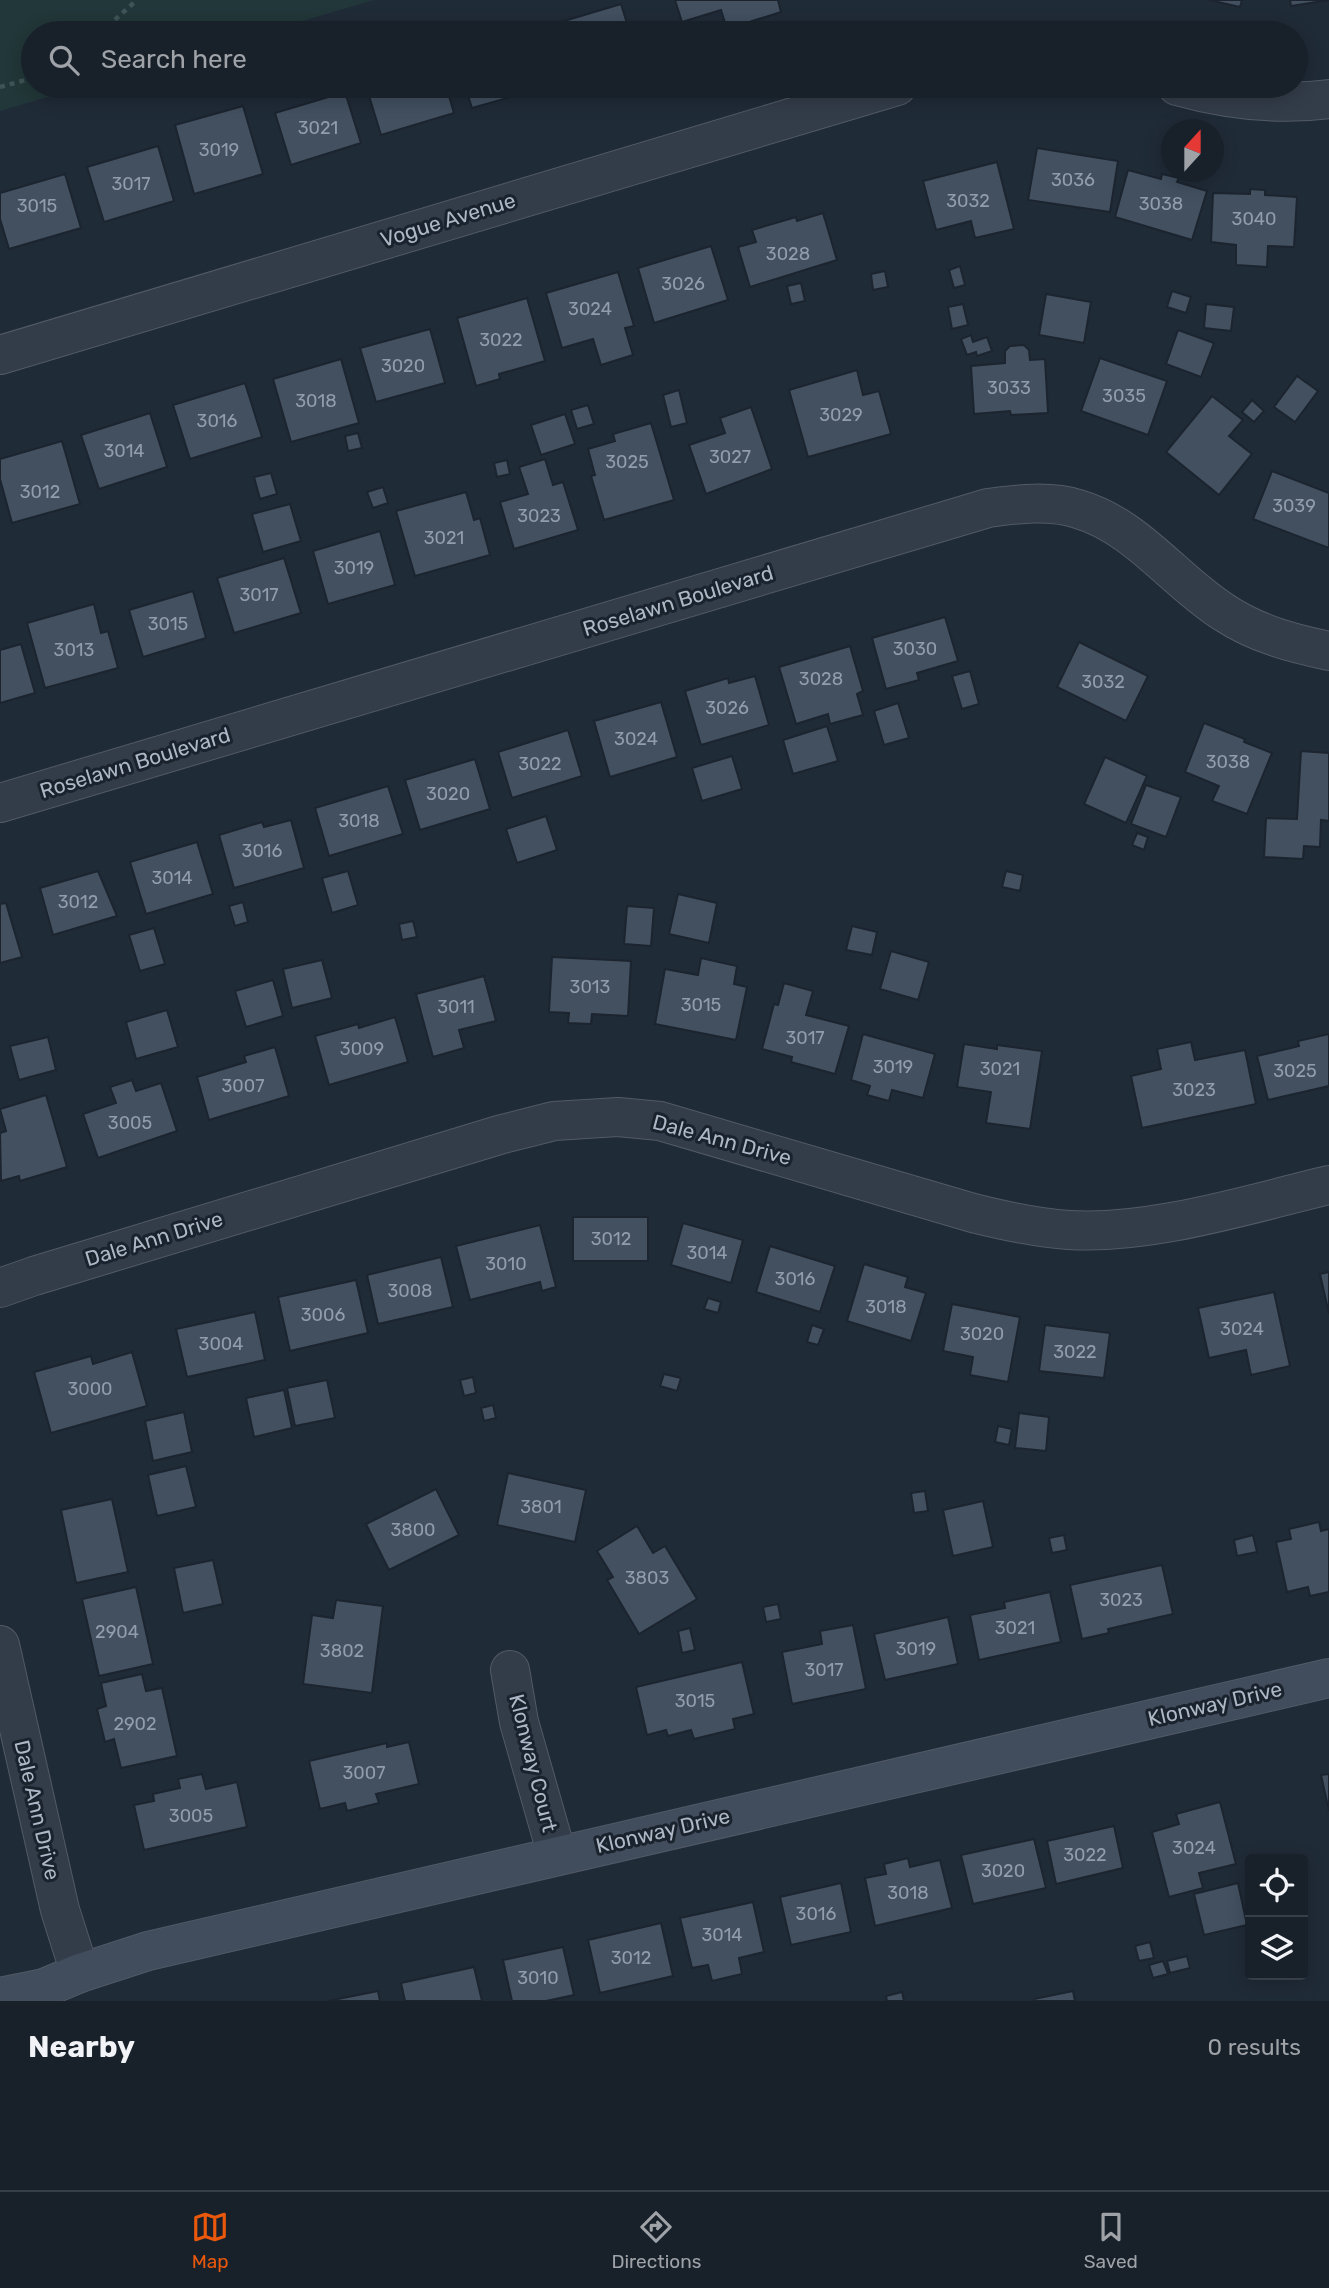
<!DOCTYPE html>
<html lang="en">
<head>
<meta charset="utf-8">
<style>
  :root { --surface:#18202a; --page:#252d36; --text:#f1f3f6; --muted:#9fa3a8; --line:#363e47; --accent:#ea580c }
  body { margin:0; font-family:Rubik,sans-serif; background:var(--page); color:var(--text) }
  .controls { position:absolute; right:21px; bottom:21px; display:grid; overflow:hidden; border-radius:7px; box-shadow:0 4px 18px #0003 }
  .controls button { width:63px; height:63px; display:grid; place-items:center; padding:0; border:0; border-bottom:2px solid var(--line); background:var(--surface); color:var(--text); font:35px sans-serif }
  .compass { position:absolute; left:1161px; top:119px; width:63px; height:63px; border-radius:50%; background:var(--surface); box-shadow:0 4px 18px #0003; rotate:21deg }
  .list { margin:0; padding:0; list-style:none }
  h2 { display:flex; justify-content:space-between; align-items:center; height:91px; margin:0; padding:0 28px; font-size:30px }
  h2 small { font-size:23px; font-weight:400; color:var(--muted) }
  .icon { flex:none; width:38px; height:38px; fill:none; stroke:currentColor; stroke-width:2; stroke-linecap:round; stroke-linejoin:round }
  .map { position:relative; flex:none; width:1329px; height:2001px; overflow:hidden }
  .search { position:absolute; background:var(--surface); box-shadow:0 4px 18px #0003; left:21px; right:21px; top:21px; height:77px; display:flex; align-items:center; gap:18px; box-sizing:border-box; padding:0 24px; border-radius:38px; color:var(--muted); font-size:26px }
  .sheet { height:189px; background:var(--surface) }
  nav { display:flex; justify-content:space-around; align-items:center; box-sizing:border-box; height:98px; border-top:2px solid var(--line); background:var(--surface); font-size:19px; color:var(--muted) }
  nav a { display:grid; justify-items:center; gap:4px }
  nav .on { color:var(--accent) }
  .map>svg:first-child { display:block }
  .green { fill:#223739 }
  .building { fill:#425060; stroke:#1b242f; stroke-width:2 }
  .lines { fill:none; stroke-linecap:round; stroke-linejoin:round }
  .street-casing { stroke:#515a66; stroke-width:40 }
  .secondary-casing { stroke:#515a66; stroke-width:40 }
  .path { stroke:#3f5457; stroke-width:4.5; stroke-dasharray:5 5; stroke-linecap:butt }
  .street { stroke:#333d49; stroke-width:38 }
  .secondary { stroke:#414c5c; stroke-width:38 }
  .labels { text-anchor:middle; stroke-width:6; stroke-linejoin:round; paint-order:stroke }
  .number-label { font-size:18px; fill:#929dac }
  .street-label { font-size:21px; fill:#adb7c5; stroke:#19222d }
</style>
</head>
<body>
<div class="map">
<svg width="1329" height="2001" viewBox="0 0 1329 2001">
  <rect width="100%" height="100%" fill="#202b38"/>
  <path class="green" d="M0 0H374L262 33H33V86H85L0 111Z"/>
  <g class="building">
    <path d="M675 0H778L781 12 727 29 721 10 682 22Z"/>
    <path d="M1209 0H1242L1240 7Z"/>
    <path d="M1290 0H1329L1291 6Z"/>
    <path d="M621 4 630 33H557L554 24Z"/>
    <path d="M522 25 524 33H493Z"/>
    <path d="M366 86H446L454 113 381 135Z"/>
    <path d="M465 86H546V87L472 108Z"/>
    <path d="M345 92 361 143 291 165 275 113Z"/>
    <path d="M243 106 263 174 194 194 175 125Z"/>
    <path d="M158 146 174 201 104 222 87 167Z"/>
    <path d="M1037 148 1118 161 1110 212 1028 200Z"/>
    <path d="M997 162 1014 229 975 238 971 221 936 230 923 181Z"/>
    <path d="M1128 170 1161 179 1162 174 1179 178 1177 182 1207 191 1192 240 1115 217Z"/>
    <path d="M65 174 81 228 9 249 0 219V193Z"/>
    <path d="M1250 189 1265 190V195L1297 197 1294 247 1268 246 1267 267 1236 265V245L1211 242 1213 193 1250 194Z"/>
    <path d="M823 213 837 260 750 287 738 247 756 242 752 230 796 217 797 221Z"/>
    <path d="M711 246 728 300 654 323 638 268Z"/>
    <path d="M960 266 965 285 954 288 949 270Z"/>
    <path d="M885 271 888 287 873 290 871 274Z"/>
    <path d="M618 272 634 326 625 328 633 355 601 365 593 339 562 348 546 293Z"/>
    <path d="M801 283 805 301 791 304 787 286Z"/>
    <path d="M1172 291 1191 297 1186 313 1167 307Z"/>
    <path d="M1046 294 1091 302 1084 343 1039 335Z"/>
    <path d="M527 298 545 361 499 374 500 379 476 386 457 318Z"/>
    <path d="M963 304 968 325 952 329 948 307Z"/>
    <path d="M1206 304 1234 307 1231 331 1204 328Z"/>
    <path d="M430 329 445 383 376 402 360 348Z"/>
    <path d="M1178 330 1214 343 1201 377 1166 364Z"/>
    <path d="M971 335 973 342 987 337 992 351 977 356 976 352 967 355 961 339Z"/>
    <path d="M1024 345 1029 350 1030 360 1045 359 1048 413 1011 415 1010 411 974 414 971 366 1005 363V351L1010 346Z"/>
    <path d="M1100 358 1167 381 1148 435 1081 411Z"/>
    <path d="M341 359 359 423 291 442 273 379Z"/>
    <path d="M857 370 863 395 879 391 891 434 808 457 789 390Z"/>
    <path d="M1297 376 1318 391 1295 422 1274 407Z"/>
    <path d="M245 383 262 437 190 459 173 405Z"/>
    <path d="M679 390 687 423 671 427 663 395Z"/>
    <path d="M1212 396 1243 420 1229 436 1252 454 1219 495 1166 452Z"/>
    <path d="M1252 400 1264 411 1254 422 1242 412Z"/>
    <path d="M588 405 594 424 577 429 571 410Z"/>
    <path d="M751 407 772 469 706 494 689 445 725 433 720 418Z"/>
    <path d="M150 413 167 467 99 489 81 435Z"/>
    <path d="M565 414 575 444 541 455 531 425Z"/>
    <path d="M651 423 674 500 604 520 591 476 595 475 588 449 615 441 613 434Z"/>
    <path d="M358 433 362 448 348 451 345 436Z"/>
    <path d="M62 441 80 504 12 523 0 479V459Z"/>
    <path d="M545 459 553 485 563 482 578 530 514 549 500 502 528 494 519 467Z"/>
    <path d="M507 460 510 474 497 477 494 463Z"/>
    <path d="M1272 471 1329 493V548L1253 519Z"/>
    <path d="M271 473 277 494 260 499 254 477Z"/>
    <path d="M383 487 388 503 373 508 367 492Z"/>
    <path d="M466 492 474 520 480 518 490 555 415 576 396 511Z"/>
    <path d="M290 504 301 541 263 552 252 514Z"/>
    <path d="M380 531 395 585 328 604 313 551Z"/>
    <path d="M284 558 301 613 234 633 217 578Z"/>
    <path d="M193 591 206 638 143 657 129 610Z"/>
    <path d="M94 604 101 633 108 631 118 668 45 688 27 623Z"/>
    <path d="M945 617 958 661 917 673 919 680 886 689 872 638Z"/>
    <path d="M1079 642 1148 676 1126 721 1057 687Z"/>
    <path d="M21 644 35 693 0 703V650Z"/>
    <path d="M850 646 863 691 857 694 863 715 830 724 828 714 796 724 779 667Z"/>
    <path d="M970 671 979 704 962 709 952 676Z"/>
    <path d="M755 676 769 725 701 745 685 691 728 678 729 683Z"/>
    <path d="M661 702 677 757 610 777 594 721Z"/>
    <path d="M898 703 909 738 884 745 874 711Z"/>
    <path d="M1204 723 1245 739 1244 742 1272 753 1247 814 1212 801 1219 786 1185 772Z"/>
    <path d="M827 726 838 761 793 774 783 740Z"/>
    <path d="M568 730 582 776 512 798 498 752Z"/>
    <path d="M1301 751 1329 753V821L1321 820 1320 847 1304 846 1303 859 1264 857 1266 818 1297 819Z"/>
    <path d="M732 756 742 789 702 801 692 768Z"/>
    <path d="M1105 757 1147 776 1126 823 1084 804Z"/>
    <path d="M475 759 490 809 420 830 405 780Z"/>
    <path d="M1146 785 1181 797 1166 837 1131 824Z"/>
    <path d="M388 786 403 834 329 856 315 808Z"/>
    <path d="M546 816 557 850 517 863 506 829Z"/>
    <path d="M291 820 304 868 234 888 219 835 262 822 264 827Z"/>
    <path d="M1137 833 1148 837 1144 850 1132 845Z"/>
    <path d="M197 842 213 894 146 914 130 862Z"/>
    <path d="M98 871 117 916 53 935 40 888Z"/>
    <path d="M348 871 358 905 332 913 322 878Z"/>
    <path d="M1006 871 1023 875 1020 891 1002 887Z"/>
    <path d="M678 894 717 903 709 943 669 934Z"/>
    <path d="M243 902 248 922 235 926 229 906Z"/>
    <path d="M6 903 22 957 0 963V904Z"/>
    <path d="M627 906 654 908 651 946 624 944Z"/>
    <path d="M413 921 417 937 402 940 399 924Z"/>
    <path d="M852 926 877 932 872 955 846 950Z"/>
    <path d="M154 928 165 964 140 971 129 935Z"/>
    <path d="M891 951 929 962 918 1000 880 989Z"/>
    <path d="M552 957 631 961 628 1016 592 1014 591 1024 568 1023 569 1013 549 1012Z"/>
    <path d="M701 958 737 966 734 984 747 987 736 1040 655 1024 665 969 698 975Z"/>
    <path d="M322 960 332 998 292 1008 283 969Z"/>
    <path d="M484 976 496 1021 459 1030 464 1048 433 1057 416 994Z"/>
    <path d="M273 980 283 1016 246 1027 235 991Z"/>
    <path d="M784 983 813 991 806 1015 849 1026 835 1074 791 1062 792 1057 762 1049 774 1004 778 1005Z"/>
    <path d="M167 1010 178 1047 136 1059 126 1022Z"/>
    <path d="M395 1017 408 1062 329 1085 315 1036 358 1024 359 1028Z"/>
    <path d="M863 1034 935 1054 923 1098 892 1090 889 1101 867 1095 870 1086 851 1080Z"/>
    <path d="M1329 1034V1086L1268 1100 1257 1056 1299 1046 1298 1041Z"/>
    <path d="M48 1037 56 1070 19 1080 10 1046Z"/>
    <path d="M1191 1042 1195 1060 1245 1050 1256 1104 1142 1128 1131 1076 1161 1069 1157 1049Z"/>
    <path d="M964 1044 997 1049V1045L1042 1051 1030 1129 986 1123 991 1092 957 1087Z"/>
    <path d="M275 1047 289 1096 209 1120 197 1077 246 1062 244 1056Z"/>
    <path d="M132 1080 136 1091 161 1083 177 1131 98 1158 83 1114 116 1103 110 1087Z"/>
    <path d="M46 1095 67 1167 20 1181 19 1176 1 1181 0 1133 6 1131 0 1109Z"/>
    <rect x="573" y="1217" width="75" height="44"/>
    <path d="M683 1223 743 1240 731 1283 671 1265Z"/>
    <path d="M540 1225 556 1287 542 1291 540 1282 470 1300 456 1246Z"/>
    <path d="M770 1246 835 1266 820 1312 756 1292Z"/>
    <path d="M441 1257 453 1307 378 1324 367 1275Z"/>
    <path d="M864 1264 908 1277 905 1287 926 1293 911 1341 847 1321Z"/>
    <path d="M1329 1272V1314L1320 1274Z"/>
    <path d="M356 1280 368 1333 290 1351 278 1297Z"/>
    <path d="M1274 1292 1290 1366 1251 1375 1246 1350 1209 1358 1198 1308Z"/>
    <path d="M708 1298 721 1302 718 1313 704 1309Z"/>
    <path d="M952 1304 1020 1317 1008 1382 970 1375 973 1357 943 1351Z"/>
    <path d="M255 1312 265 1360 187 1377 176 1329Z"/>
    <path d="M812 1325 824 1329 818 1345 807 1342Z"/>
    <path d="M1045 1325 1110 1333 1104 1378 1039 1371Z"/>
    <path d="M132 1352 147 1406 51 1433 34 1372 91 1356 93 1364Z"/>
    <path d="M664 1374 681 1378 677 1391 660 1386Z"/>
    <path d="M473 1377 476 1393 464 1396 460 1380Z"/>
    <path d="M327 1380 335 1418 295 1426 287 1388Z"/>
    <path d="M284 1390 292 1428 254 1437 246 1398Z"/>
    <path d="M493 1405 496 1418 484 1421 481 1408Z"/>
    <path d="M184 1412 192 1452 153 1461 145 1421Z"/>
    <path d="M1019 1413 1049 1417 1046 1451 1015 1448Z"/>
    <path d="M998 1426 1012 1429 1009 1445 995 1442Z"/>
    <path d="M186 1466 196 1507 157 1516 148 1475Z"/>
    <path d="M508 1473 586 1490 575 1542 497 1525Z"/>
    <path d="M436 1489 459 1535 389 1570 366 1524Z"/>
    <path d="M925 1491 928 1511 914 1513 911 1493Z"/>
    <path d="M112 1499 128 1572 76 1583 61 1510Z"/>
    <path d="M983 1501 993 1547 953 1556 943 1510Z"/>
    <path d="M1319 1522 1321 1531 1329 1529V1592L1310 1596 1308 1587 1287 1592 1276 1542 1291 1539 1289 1529Z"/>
    <path d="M637 1526 653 1553 665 1546 697 1599 639 1634 607 1580 613 1577 597 1551Z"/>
    <path d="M1064 1535 1067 1550 1052 1553 1049 1538Z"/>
    <path d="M1253 1535 1257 1552 1237 1556 1234 1540Z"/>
    <path d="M213 1560 223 1604 183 1613 174 1568Z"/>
    <path d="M1162 1565 1173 1614 1108 1629 1109 1633 1082 1639 1070 1585Z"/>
    <path d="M136 1587 153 1664 99 1676 82 1599Z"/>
    <path d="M1050 1592 1061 1642 979 1660 970 1615 1005 1608 1004 1602Z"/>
    <path d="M336 1600 383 1606 372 1693 303 1684 312 1615 333 1618Z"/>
    <path d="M778 1604 781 1619 766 1622 763 1607Z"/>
    <path d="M948 1617 958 1664 885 1680 874 1634Z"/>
    <path d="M853 1625 866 1689 792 1704 782 1652 822 1644 820 1631Z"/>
    <path d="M690 1628 695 1650 682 1653 678 1631Z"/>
    <path d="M742 1662 754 1714 733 1719 735 1729 694 1739 691 1730 668 1736 666 1730 647 1735 636 1687Z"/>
    <path d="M142 1674 146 1691 162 1688 177 1756 121 1768 114 1739 105 1742 97 1709 106 1706 101 1683Z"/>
    <path d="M409 1742 419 1784 376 1794 379 1803 347 1811 345 1803 320 1809 309 1761 387 1743V1747Z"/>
    <path d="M202 1774 206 1789 237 1782 247 1827 144 1850 134 1805 154 1801 153 1794 180 1788 178 1779Z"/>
    <path d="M1329 1774V1811L1321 1775Z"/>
    <path d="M1220 1802 1236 1864 1199 1873 1203 1888 1169 1897 1152 1832 1179 1824 1176 1814Z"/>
    <path d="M1114 1826 1123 1868 1056 1884 1047 1841Z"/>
    <path d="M1034 1839 1046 1888 973 1904 961 1855Z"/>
    <path d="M908 1858 910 1867 940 1860 952 1908 875 1926 865 1878 886 1874 884 1864Z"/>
    <path d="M841 1883 851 1932 791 1945 780 1897Z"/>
    <path d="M1238 1883 1247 1925 1204 1935 1194 1894Z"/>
    <path d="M753 1902 764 1952 739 1958 742 1974 712 1981 708 1965 692 1968 680 1918Z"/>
    <path d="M661 1923 673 1976 600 1993 588 1940Z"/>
    <path d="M1150 1942 1154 1958 1139 1961 1135 1946Z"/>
    <path d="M563 1947 574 1995 546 2001H512L503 1960Z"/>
    <path d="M1187 1956 1190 1968 1170 1973 1167 1961Z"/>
    <path d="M1163 1961 1168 1974 1153 1978 1149 1965Z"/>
    <path d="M474 1967 482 2001H405L401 1983Z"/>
    <path d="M378 1991 380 2001H328Z"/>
    <path d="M1073 1991 1075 2001H1034V1999Z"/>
    <path d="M902 1992 904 2001H887L886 1996Z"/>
  </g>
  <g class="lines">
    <defs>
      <g id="street">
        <path d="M1177 86C1227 100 1277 106 1329 99"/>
        <path d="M0 355 897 86"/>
        <path d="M0 803 988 508C1017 504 1050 500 1078 509 1137 526 1174 581 1225 613 1257 634 1292 643 1329 651"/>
        <path d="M0 1288 34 1276 499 1135 554 1121 618 1117 660 1121 973 1213C1005 1221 1036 1228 1069 1230 1151 1235 1249 1204 1329 1185"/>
        <path d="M0 1645 60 1910 80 1973"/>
        <path d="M510 1670 519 1722 557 1855"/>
      </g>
      <path id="secondary" d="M0 1997 44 1988 80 1973 148 1951 1329 1678"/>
    </defs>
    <use href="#street" class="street-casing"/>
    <use href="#secondary" class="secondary-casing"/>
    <g class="path">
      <path d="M100 33 137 0"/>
      <path d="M0 87 33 78"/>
    </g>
    <use href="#street" class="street"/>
    <use href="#secondary" class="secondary"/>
  </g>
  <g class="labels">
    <g class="number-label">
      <text x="318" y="134">3021</text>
      <text x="219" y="156">3019</text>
      <text x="1073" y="186">3036</text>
      <text x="131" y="190">3017</text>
      <text x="968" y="207">3032</text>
      <text x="1161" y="210">3038</text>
      <text x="37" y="212">3015</text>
      <text x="1254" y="225">3040</text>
      <text x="788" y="260">3028</text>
      <text x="683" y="290">3026</text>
      <text x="590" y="315">3024</text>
      <text x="501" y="346">3022</text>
      <text x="403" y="372">3020</text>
      <text x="1009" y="394">3033</text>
      <text x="1124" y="402">3035</text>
      <text x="316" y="407">3018</text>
      <text x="841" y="421">3029</text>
      <text x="217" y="427">3016</text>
      <text x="124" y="457">3014</text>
      <text x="730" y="463">3027</text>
      <text x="627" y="468">3025</text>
      <text x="40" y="498">3012</text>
      <text x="1294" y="512">3039</text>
      <text x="539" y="522">3023</text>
      <text x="444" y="544">3021</text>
      <text x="354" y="574">3019</text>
      <text x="259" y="601">3017</text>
      <text x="168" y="630">3015</text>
      <text x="915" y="655">3030</text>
      <text x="74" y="656">3013</text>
      <text x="821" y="685">3028</text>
      <text x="1103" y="688">3032</text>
      <text x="727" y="714">3026</text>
      <text x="636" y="745">3024</text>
      <text x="1228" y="768">3038</text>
      <text x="540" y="770">3022</text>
      <text x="448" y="800">3020</text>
      <text x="359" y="827">3018</text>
      <text x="262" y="857">3016</text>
      <text x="172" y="884">3014</text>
      <text x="78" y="908">3012</text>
      <text x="590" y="993">3013</text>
      <text x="701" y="1011">3015</text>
      <text x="456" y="1013">3011</text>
      <text x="805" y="1044">3017</text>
      <text x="362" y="1055">3009</text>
      <text x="893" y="1073">3019</text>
      <text x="1000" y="1075">3021</text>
      <text x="1295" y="1077">3025</text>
      <text x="243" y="1092">3007</text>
      <text x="1194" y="1096">3023</text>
      <text x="130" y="1129">3005</text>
      <text x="611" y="1245">3012</text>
      <text x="707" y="1259">3014</text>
      <text x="506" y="1270">3010</text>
      <text x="795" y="1285">3016</text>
      <text x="410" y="1297">3008</text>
      <text x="886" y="1313">3018</text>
      <text x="323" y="1321">3006</text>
      <text x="1242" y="1335">3024</text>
      <text x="982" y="1340">3020</text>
      <text x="221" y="1350">3004</text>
      <text x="1075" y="1358">3022</text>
      <text x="90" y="1395">3000</text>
      <text x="541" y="1513">3801</text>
      <text x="413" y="1536">3800</text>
      <text x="647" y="1584">3803</text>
      <text x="1121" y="1606">3023</text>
      <text x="1015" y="1634">3021</text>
      <text x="117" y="1638">2904</text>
      <text x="916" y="1655">3019</text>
      <text x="342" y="1657">3802</text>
      <text x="824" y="1676">3017</text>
      <text x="695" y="1707">3015</text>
      <text x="135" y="1730">2902</text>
      <text x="364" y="1779">3007</text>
      <text x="191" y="1822">3005</text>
      <text x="1194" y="1854">3024</text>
      <text x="1085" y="1861">3022</text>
      <text x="1003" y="1877">3020</text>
      <text x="908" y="1899">3018</text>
      <text x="816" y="1920">3016</text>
      <text x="722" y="1941">3014</text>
      <text x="631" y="1964">3012</text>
      <text x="538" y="1984">3010</text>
    </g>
    <g class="street-label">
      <text transform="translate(448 220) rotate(-17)" y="7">Vogue Avenue</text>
      <text transform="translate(678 601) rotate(-17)" y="7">Roselawn Boulevard</text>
      <text transform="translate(135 763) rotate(-17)" y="7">Roselawn Boulevard</text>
      <text transform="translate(722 1140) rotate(15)" y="7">Dale Ann Drive</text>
      <text transform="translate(154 1239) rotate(-17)" y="7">Dale Ann Drive</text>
      <text transform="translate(1215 1704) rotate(-13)" y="7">Klonway Drive</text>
      <text transform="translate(533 1763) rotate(76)" y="7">Klonway Court</text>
      <text transform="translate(37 1810) rotate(77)" y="7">Dale Ann Drive</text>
      <text transform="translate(663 1831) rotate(-13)" y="7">Klonway Drive</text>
    </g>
  </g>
</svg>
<div class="controls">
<button><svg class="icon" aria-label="locate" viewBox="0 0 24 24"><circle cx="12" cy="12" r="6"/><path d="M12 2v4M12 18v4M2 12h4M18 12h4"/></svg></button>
<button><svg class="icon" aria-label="layers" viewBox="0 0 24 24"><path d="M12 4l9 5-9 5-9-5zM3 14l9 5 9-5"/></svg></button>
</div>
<svg class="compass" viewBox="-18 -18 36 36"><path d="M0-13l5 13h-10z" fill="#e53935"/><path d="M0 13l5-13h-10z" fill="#9fa3a8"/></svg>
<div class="search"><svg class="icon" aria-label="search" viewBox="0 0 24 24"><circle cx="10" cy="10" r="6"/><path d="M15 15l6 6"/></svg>Search here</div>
</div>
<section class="sheet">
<h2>Nearby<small>0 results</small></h2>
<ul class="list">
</ul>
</section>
<nav>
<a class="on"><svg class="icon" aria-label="map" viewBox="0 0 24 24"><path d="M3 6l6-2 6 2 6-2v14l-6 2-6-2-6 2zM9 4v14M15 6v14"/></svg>Map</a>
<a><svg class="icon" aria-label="directions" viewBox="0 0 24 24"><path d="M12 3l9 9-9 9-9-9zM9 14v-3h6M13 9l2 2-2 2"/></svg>Directions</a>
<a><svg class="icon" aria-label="saved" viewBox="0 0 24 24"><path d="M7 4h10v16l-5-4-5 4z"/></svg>Saved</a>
</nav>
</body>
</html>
